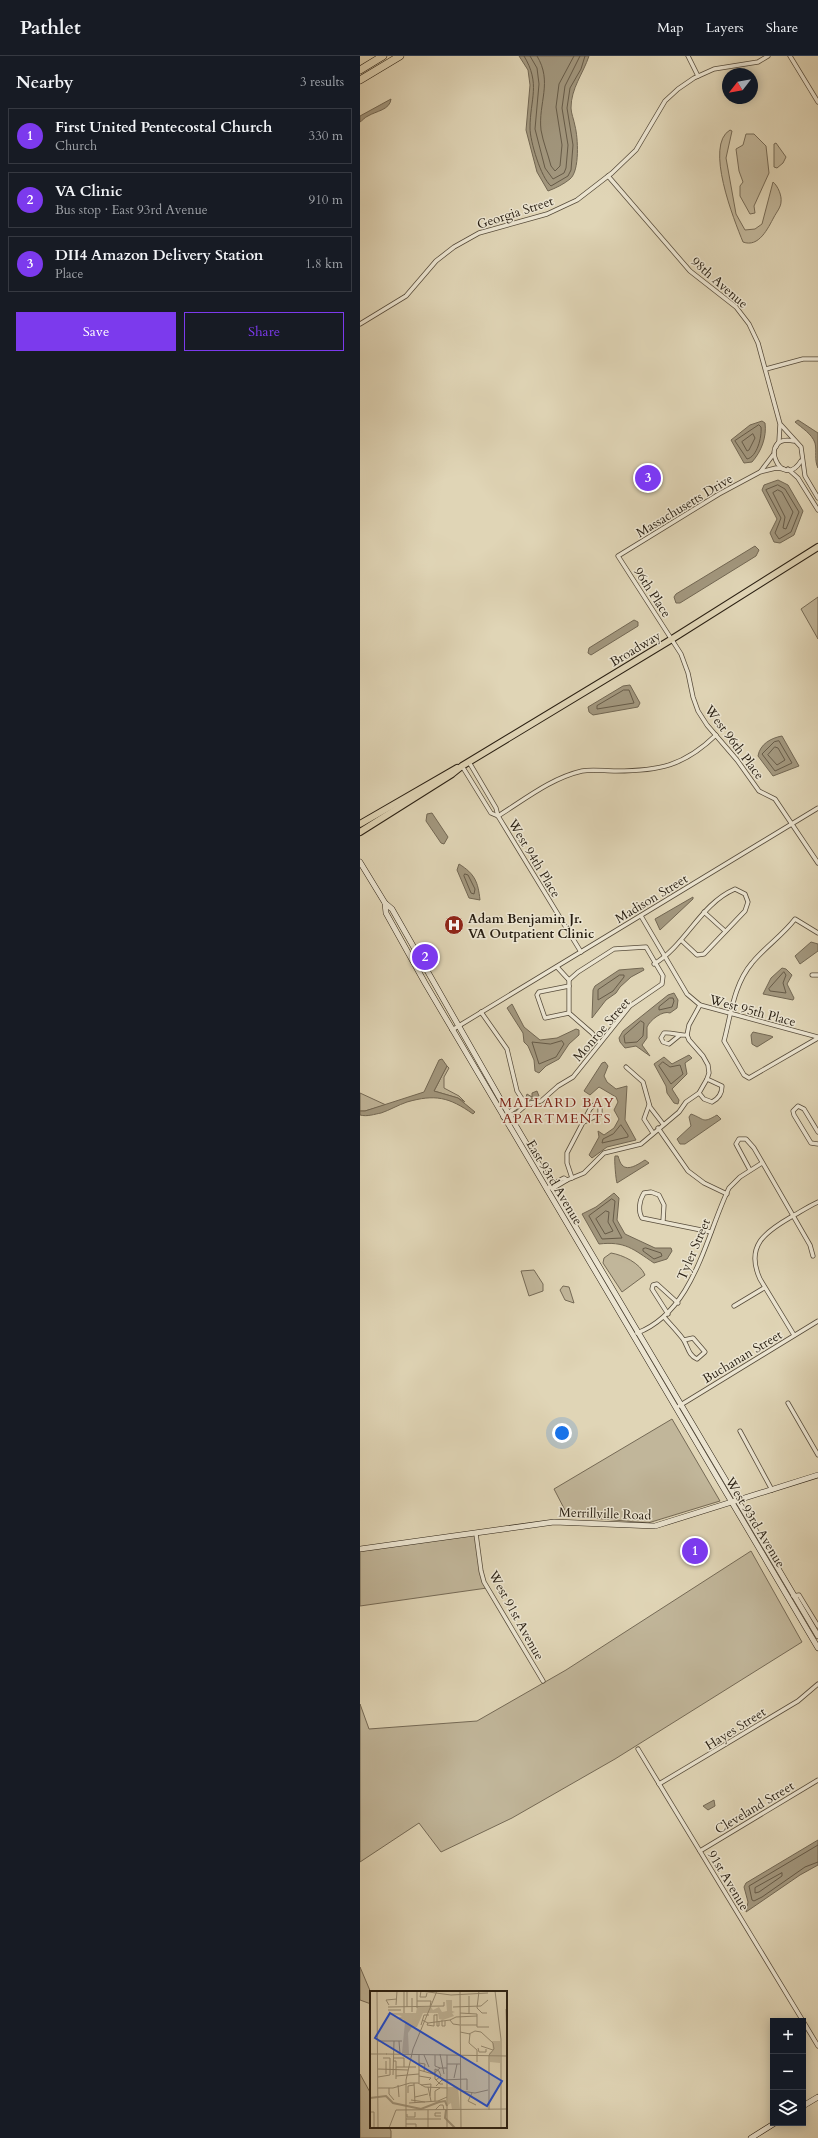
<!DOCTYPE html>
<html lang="en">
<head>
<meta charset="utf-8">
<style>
  :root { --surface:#171b24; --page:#20242c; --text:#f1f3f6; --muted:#9ea1a6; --line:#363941; --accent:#7c3aed }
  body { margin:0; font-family:Cardo,serif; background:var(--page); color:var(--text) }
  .controls { position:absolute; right:12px; bottom:12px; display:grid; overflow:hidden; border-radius:0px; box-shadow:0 2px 10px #0003 }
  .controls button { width:36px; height:36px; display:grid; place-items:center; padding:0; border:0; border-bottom:1px solid var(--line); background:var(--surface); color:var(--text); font:20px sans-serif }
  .compass { position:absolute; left:362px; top:12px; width:36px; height:36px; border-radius:50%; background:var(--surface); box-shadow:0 2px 10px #0003; rotate:239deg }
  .you { position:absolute; left:202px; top:1377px; width:14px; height:14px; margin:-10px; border:3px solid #fff; border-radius:50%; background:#1a73e8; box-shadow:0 0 0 6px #1a73e833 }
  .badge { display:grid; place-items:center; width:26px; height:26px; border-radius:50%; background:var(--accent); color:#fff; font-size:13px; font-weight:700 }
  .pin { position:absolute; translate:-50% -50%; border:2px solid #fff; box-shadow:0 1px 4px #0006 }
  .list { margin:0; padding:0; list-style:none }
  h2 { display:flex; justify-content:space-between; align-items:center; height:52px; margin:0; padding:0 16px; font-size:17px }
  h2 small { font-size:13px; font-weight:400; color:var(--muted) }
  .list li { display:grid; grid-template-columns:26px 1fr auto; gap:12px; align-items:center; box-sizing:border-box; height:56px; margin:0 8px 8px; padding:0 8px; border:1px solid var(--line); border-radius:0px }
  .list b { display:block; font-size:15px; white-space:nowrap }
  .list p { margin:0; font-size:13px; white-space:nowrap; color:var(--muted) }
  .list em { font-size:13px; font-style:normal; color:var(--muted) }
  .actions { display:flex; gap:8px; padding:12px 16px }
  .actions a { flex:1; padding:9px 0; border:1px solid var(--accent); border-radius:0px; text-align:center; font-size:14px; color:var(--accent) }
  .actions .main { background:var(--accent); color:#fff }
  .icon { flex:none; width:22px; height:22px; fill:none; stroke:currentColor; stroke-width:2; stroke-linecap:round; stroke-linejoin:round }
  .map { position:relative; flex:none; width:458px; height:2082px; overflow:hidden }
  header { display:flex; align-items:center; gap:24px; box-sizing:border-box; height:56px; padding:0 20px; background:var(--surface); border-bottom:1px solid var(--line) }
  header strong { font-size:19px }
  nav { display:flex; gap:22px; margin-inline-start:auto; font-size:14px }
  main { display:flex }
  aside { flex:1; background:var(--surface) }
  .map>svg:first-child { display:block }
  .green { fill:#c1b69a; stroke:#756a56 }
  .water { fill:#a2977e; stroke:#726753 }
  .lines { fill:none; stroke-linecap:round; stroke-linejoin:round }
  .shore { stroke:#665b48; stroke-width:1 }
  .street-casing { stroke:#574c3b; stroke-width:5 }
  .secondary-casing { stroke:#291f12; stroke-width:6 }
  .primary-casing { stroke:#291f12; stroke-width:8 }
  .highway-casing { stroke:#291f12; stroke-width:8 }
  .street { stroke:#ebe4d0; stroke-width:3.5 }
  .secondary { stroke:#ebe4d0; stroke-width:5 }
  .primary { stroke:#e0d5b6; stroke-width:6 }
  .highway { stroke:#e0d5b6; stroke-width:7 }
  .labels { text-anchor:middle; stroke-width:3; stroke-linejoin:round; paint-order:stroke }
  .street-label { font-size:13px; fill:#291f12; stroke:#ebe4d0 }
  .poi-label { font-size:13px; font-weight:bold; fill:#291f12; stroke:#ebe4d0; text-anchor:start }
  .neighbourhood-label { font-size:14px; letter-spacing:1px; fill:#7a1f14; stroke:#ebe4d0 }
  .inset-river { fill:none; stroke:#a2977e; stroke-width:2 }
  .inset-road { fill:none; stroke:#978c74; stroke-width:1 }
  .view { fill:#1d4ed8; fill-opacity:0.15; stroke:#1d4ed8; stroke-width:2 }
  .inset-edge { fill:none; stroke:#291f12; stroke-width:2 }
</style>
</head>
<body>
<header>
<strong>Pathlet</strong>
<nav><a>Map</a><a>Layers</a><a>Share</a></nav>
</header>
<main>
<aside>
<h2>Nearby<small>3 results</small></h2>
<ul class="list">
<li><span class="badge">1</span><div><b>First United Pentecostal Church</b><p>Church</p></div><em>330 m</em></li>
<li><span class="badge">2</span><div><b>VA Clinic</b><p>Bus stop · East 93rd Avenue</p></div><em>910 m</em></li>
<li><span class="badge">3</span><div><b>DII4 Amazon Delivery Station</b><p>Place</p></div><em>1.8 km</em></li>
</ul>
<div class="actions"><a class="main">Save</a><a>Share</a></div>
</aside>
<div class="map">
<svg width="458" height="2082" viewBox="0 0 458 2082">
  <rect width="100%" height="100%" fill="#e0d5b6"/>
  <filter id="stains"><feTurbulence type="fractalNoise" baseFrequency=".005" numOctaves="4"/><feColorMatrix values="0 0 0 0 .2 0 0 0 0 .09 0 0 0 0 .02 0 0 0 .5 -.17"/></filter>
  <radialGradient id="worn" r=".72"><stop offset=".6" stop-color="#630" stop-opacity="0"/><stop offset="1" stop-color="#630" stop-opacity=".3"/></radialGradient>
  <g class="green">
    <path d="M370 74 372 75 366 102 376 158 385 174 395 173 402 168 413 126C418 130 422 140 421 146 421 151 416 157 414 161 408 172 399 192 383 186 374 164 344 89 370 74Z"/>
    <path d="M386 78H394L406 90 409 117 394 150 395 157 390 158 380 140V130L383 126 379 115 376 93 383 89Z"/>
    <path d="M416 87 426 101 423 107 417 112 414 111V88Z"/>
    <path d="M458 541V583L441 553Z"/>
    <path d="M87 1010 89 1012 84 1021V1032L99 1040 105 1046 98 1042 74 1035Z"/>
    <path d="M0 1037 26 1049 5 1055H0Z"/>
    <path d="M251 1197C263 1199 280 1207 285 1219L262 1236 243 1207 244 1202Z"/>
    <path d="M174 1214 183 1228V1235L169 1240 161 1215Z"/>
    <path d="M203 1230 209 1231 214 1247 205 1244 200 1234Z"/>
    <path d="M312 1363 360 1445 288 1467 208 1460 194 1433Z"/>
    <path d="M116 1478 121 1515 127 1532 0 1550V1493Z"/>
    <path d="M391 1495 442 1586 255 1703 152 1762 81 1796 59 1767 0 1806V1648L9 1673 117 1665 206 1614Z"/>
    <path d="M0 1911 11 1937V1948L0 1944Z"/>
    <path d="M0 2018 11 2038V2071H29L31 2075V2082H0Z"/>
  </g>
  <g class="water">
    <path d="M159 0H229C223 18 211 32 211 52 211 57 214 64 215 70 218 81 220 115 210 123 204 128 196 132 188 135L177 116 166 74 170 29 168 14Z"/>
    <path d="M31 43C30 54 16 55 8 60 5 61 2 65 0 66V60Z"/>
    <path d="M438 364 458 377V412C454 404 457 395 455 387 452 378 442 372 435 366Z"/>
    <path d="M402 365 405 367C407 381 401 396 392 406L384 407 371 384 390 369Z"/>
    <path d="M418 424 428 429 443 455 434 479 420 487 414 486 410 477 417 463 402 434 404 429Z"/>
    <path d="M395 490 399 494 396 500 320 547H316L314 541 316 538Z"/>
    <path d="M274 564 278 566V570L231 599 228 597 229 592Z"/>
    <path d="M270 629 280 647 278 651 233 659 229 656 228 651 263 630Z"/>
    <path d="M422 680 439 710 413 720 398 700C400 688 411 682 422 680Z"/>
    <path d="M72 757 88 781 84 788 81 787 66 765 67 758Z"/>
    <path d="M99 808C115 818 118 826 120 844L109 842 97 814Z"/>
    <path d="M333 841V843L300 874 295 863Z"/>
    <path d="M451 886 458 888V895L440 908 435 900Z"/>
    <path d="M283 912 284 914 271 921 260 931 256 937 246 944 232 962 233 934 235 930 259 914Z"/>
    <path d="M422 912 426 913 432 919 427 928 434 942 433 944 403 938 411 922Z"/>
    <path d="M314 937 318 944 317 952 310 957C303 954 290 964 287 971V982L282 989 290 1000 276 990 265 992 260 986 259 982 263 975 308 939Z"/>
    <path d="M152 948 164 971 180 984 197 982 216 973 219 974V979L209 988 199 1003 186 1010 179 1017 175 1015 174 1004 168 990 164 986 163 977 147 952Z"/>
    <path d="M393 976 411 980 413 981 397 991 392 988 391 979Z"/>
    <path d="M329 999 332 1002 325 1007 327 1018 312 1033 319 1044 318 1048 314 1047 307 1037 306 1030 294 1008 304 1001 312 1008Z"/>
    <path d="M82 1003 87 1010 74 1035 98 1042 115 1056 113 1058C89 1041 75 1038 47 1046 38 1049 30 1054 21 1057 15 1058 7 1061 0 1059V1055H5L64 1036 79 1004Z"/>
    <path d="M245 1006 248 1010 244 1020 247 1026 256 1033 267 1030 265 1064 276 1084 247 1091 232 1102 229 1099 239 1081 238 1075 244 1079 254 1072 259 1063 254 1054 258 1046 256 1041 239 1031 230 1039 224 1035 242 1007Z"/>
    <path d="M177 1035 179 1040 169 1044 166 1041 167 1038 172 1041V1037Z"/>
    <path d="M331 1058C345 1063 342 1068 357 1059L361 1063 325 1088H320L317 1083 331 1070 329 1061Z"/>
    <path d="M255 1100H258C259 1103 260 1107 262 1109 268 1116 280 1107 285 1104L289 1107 257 1127C256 1125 254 1103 255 1100Z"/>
    <path d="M254 1137 259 1142 257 1164 265 1178 295 1192H311L312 1195 307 1203 294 1207C273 1193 265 1185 239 1188L222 1158 236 1151Z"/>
    <path d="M354 1744 355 1750 348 1754 343 1750Z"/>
    <path d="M458 1784V1809L440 1819 386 1856 388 1846 384 1831 386 1827Z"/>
  </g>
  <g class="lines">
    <g class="shore">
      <path d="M164 0C181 28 170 43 170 72 170 85 181 122 191 130L208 120 211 114 213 89 207 52 210 32 221 13 225 0"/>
      <path d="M170 0 177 12 179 28 175 73 185 112 193 123 204 117 206 112 208 89 202 52 205 30 220 0"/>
      <path d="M177 0C193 26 178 47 181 74 183 86 188 98 191 110L195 115 200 110 202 89 196 51 199 28 214 0"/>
      <path d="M399 369 401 371C402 381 397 401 387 403L375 385Z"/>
      <path d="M393 378 395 382 389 394 387 395 382 386Z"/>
      <path d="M418 429 425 433 439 456 431 476 419 483 415 477 421 462 406 434Z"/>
      <path d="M418 434 422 436 433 456 426 473 423 472 425 461 413 437Z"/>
      <path d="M264 634H269L274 647 237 653V650Z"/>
      <path d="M419 685 432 707 415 715 402 698 414 686Z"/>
      <path d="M415 691 418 692 425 704 417 709 408 699Z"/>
      <path d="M105 818 108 819 115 833 114 838 111 837 104 820Z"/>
      <path d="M424 916 426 919 423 927 426 937 410 935 409 933Z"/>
      <path d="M260 919H264V921L253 935 238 944V934Z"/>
      <path d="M310 942H313L314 945 312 951 299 954V951Z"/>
      <path d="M281 965 284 967 283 980 277 986 265 987 264 980Z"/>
      <path d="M202 985 204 988 196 1001 179 1008 172 986 190 988Z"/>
      <path d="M303 1006 310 1011 320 1009 323 1018 311 1028 299 1010Z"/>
      <path d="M261 1069 268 1079V1081L242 1087 243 1083 253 1078Z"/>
      <path d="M252 1143 255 1145 253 1165 262 1182 242 1183 229 1160Z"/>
      <path d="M246 1155 249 1156 248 1166 253 1175 245 1178 236 1163Z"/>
      <path d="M286 1192 301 1197 302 1200 294 1203 283 1195V1193Z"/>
      <path d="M458 1789 389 1830 392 1844 394 1845 402 1841 445 1811 458 1806"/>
      <path d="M422 1817V1820L399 1836 395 1837V1832Z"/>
    </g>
    <defs>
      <g id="street">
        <path d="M328 0 338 20"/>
        <path d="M430 0 458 46"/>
        <path d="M248 120 330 215 376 251 389 268 398 287 420 368 419 385 416 391"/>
        <path d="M0 268 46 240 76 205 94 191 119 177 187 158 217 144 252 117 276 94 305 45 318 33 334 22 354 13 398 6 408 0"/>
        <path d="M406 313 443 303H458"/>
        <path d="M421 369 441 391 445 420 458 442"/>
        <path d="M434 385C396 377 421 437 441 405"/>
        <path d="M424 413 416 412 400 416 359 438 258 500 321 598 328 617 333 641 338 655 347 669 377 704 399 735 415 743 458 807"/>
        <path d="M428 413 438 422 458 454"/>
        <path d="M401 415 413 399"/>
        <path d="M109 706 136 752 138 760 221 896"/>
        <path d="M102 710 131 757 138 760"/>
        <path d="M138 760C164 744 191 722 222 715 232 713 245 715 256 715 299 715 324 710 356 679"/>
        <path d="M344 856 365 875"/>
        <path d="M281 860 327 938 340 949 458 981"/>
        <path d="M458 877 435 863C423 879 405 891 392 907 374 928 371 958 364 985L384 1019 389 1022 458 982"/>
        <path d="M294 908C326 889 340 848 375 833L385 838 388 846 385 855 344 898 337 899 321 884"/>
        <path d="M197 911 209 924V957L232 977 240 987"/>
        <path d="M452 919H458"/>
        <path d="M121 956 147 993 157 1035 166 1049"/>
        <path d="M209 957 185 962 177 939 179 936 209 930"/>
        <path d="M92 974 458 752"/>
        <path d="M320 979 309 988 303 986 301 982 304 977C312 976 319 980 327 979"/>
        <path d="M266 1011 283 1026 290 1051 303 1068"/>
        <path d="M339 1037 344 1043 352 1046C358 1043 362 1037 362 1030L347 1023"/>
        <path d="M289 1049 284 1063 293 1077"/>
        <path d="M148 1057 159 1049 181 1045 198 1030 213 1021 270 950 302 928 303 920 286 891 254 893 218 916 209 924"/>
        <path d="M143 1061 157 1057 166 1049"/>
        <path d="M298 1072 328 1115 344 1127 367 1138"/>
        <path d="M458 1076 444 1053 438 1050 433 1055 434 1059 451 1087 458 1088"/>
        <path d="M390 1114 376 1088 379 1083H386L394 1092 450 1189 453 1200"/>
        <path d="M212 1122 207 1107V1097L230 1053 234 1049 240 1050V1058L222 1067"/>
        <path d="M192 1133 207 1124"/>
        <path d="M187 1134 191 1129 204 1122 207 1124 224 1117 244 1097 281 1088 319 1056 326 1046 339 1037 347 1023 349 1017 348 1009 343 1000 329 984 327 979 329 969 340 949"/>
        <path d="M303 1165 304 1149 299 1139 291 1136 284 1137C279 1145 278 1155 282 1162L351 1176"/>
        <path d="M374 1250 404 1232"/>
        <path d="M308 1258 292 1233 293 1229 297 1228 318 1247"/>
        <path d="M304 1261C310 1268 317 1275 323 1283 328 1290 328 1299 337 1303L345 1296 333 1282 324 1284"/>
        <path d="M277 1277C334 1255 345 1182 369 1132L380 1121 402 1107"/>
        <path d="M434 1279 400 1223C385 1190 405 1176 431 1161 440 1156 449 1150 458 1146"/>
        <path d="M428 1347 458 1399"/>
        <path d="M319 1350 458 1265"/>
        <path d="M380 1375 412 1434"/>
        <path d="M116 1478 121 1515 124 1526 183 1625"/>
        <path d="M433 1540 439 1539 458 1570"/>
        <path d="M278 1693 443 1965"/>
        <path d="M299 1728 438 1645 458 1628"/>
        <path d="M340 1795 458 1724"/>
        <path d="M443 1965 458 1990"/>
      </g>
      <g id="secondary">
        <path d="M0 806 25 847 32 853 150 1060 458 1580"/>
        <path d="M25 847 26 857 65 927 458 1592"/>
        <path d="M0 1493 194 1466 295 1470 458 1419"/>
        <path d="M443 2050 458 2041"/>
        <path d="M391 2082 415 2067"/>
      </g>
      <g id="primary">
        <path d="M0 768 97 712"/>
        <path d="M0 776 92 718 102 710 312 583 458 491"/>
      </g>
      <g id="highway">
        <path d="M0 14 23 0"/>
        <path d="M0 24 40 0"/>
      </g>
    </defs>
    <use href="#street" class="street-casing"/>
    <use href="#secondary" class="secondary-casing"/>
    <use href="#primary" class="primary-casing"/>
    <use href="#highway" class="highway-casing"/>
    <use href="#street" class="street"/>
    <use href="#secondary" class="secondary"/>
    <use href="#primary" class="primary"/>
    <use href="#highway" class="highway"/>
  </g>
  <defs>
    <symbol id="hospital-disc" viewBox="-11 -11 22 22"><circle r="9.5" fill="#8f2418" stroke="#ebe4d0"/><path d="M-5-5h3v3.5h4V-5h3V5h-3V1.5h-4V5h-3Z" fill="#fff"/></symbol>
  </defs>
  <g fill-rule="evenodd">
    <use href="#hospital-disc" x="83" y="858" width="22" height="22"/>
  </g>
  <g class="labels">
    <g class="street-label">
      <text transform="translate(155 156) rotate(-18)" y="5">Georgia Street</text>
      <text transform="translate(360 226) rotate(41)" y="5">98th Avenue</text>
      <text transform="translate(324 449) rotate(-31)" y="5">Massachusetts Drive</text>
      <text transform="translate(293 536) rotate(57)" y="5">96th Place</text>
      <text transform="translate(275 592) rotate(-31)" y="5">Broadway</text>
      <text transform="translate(375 686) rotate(53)" y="5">West 96th Place</text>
      <text transform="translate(175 802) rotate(59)" y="5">West 94th Place</text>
      <text transform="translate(291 842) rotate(-31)" y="5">Madison Street</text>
      <text transform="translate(393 954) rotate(15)" y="5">West 95th Place</text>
      <text transform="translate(241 973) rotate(-49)" y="5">Monroe Street</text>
      <text transform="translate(195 1126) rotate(59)" y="5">East 93rd Avenue</text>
      <text transform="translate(333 1193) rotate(-67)" y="5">Tyler Street</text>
      <text transform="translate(382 1300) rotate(-31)" y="5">Buchanan Street</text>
      <text transform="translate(245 1457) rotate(2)" y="5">Merrillville Road</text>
      <text transform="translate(396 1466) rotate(59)" y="5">West 93rd Avenue</text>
      <text transform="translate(157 1559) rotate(61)" y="5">West 91st Avenue</text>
      <text transform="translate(375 1672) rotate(-32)" y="5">Hayes Street</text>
      <text transform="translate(394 1751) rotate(-31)" y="5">Cleveland Street</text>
      <text transform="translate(369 1824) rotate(59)" y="5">91st Avenue</text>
    </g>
    <g class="poi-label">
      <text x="108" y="867">Adam Benjamin Jr.<tspan x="108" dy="15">VA Outpatient Clinic</tspan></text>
    </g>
    <g class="neighbourhood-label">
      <text x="197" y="1051">MALLARD BAY<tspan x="197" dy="16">APARTMENTS</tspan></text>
    </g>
  </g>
  <g transform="translate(10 1935)">
    <rect width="137" height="137" fill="#e0d5b6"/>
    <path d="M76 9H82V20L85 21 82 22 84 25 73 29 69 28 68 22H53L47 36H42L38 42 39 63 32 62 35 31 33 28H26L32 25 16 22H46L47 16H61L63 19 69 16 72 21 77 20ZM122 50H130V72L120 71 119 62 123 59ZM77 96H88L90 118 82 119 81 112 78 114Z" fill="#c1b69a"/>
    <path class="inset-river" d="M0 107 16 105 23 112 51 118 69 111 75 110 77 115M76 119 75 127 85 137"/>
    <path class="inset-road" d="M7 0 8 137M34 0V22M37 0V16M51 0 81 4 118 2M51 0 50 6H56L57 2M90 0 91 137M109 0 107 17 112 22H117M125 0 131 48V137M99 5V23M47 10H61L60 16M19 14 16 9 27 8M26 14 27 0M18 16 74 15V11M83 16 111 15 118 9M47 17V0M136 18 137 48M18 19H31M42 21V7M90 22 107 23V36H119M67 23V35H69V30M52 29 58 32 80 29 86 26 107 25M72 29V35H75V30M80 29 83 33 90 34M58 32 57 34 64 35V24H67M51 34 54 24H59M91 34H107M90 41 100 43 99 52 107 59V71M99 43 105 40 111 41 123 52 124 58 119 64V119M8 50H32M29 50 30 63M111 55 123 59M108 57 109 61H116V58M0 63H17M16 63 137 65M70 63 74 83M54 64 59 76M65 64V75L70 77M77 64V137M23 67H34V76M16 70V83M23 70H26V88M49 72 55 73 54 80M77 73H91M26 76H46M8 78 38 79M49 79 63 83 70 77H77M23 84 24 50M26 85 49 83M49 85 61 87 59 89M8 86 20 84V67H13M84 87 87 73M66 89 71 85 69 80 65 78V88L70 93H73M44 92 45 112M49 92V63M28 94 29 106M51 94 61 93 60 105M66 95 72 89 97 88V99M58 96 61 110M8 97H23L40 92H48L55 96 77 97M19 97V103L24 109M91 100 105 102 118 99M38 102V95L44 94M102 102 98 110 106 114M45 106 58 103M41 109 55 111M65 110V100L70 97M39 112 68 110 77 106M65 119 70 114H73L74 119M0 121H4V137M37 123V126H45V121M71 125H65V122H71M36 128H71M36 133H46V137H36M19 137 26 119 137 118M36 137V89L43 58 67 0M58 137V119"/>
    <path class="view" d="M20 22 132 90 117 115 5 47Z"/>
    <rect width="137" height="137" class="inset-edge"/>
  </g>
  <rect width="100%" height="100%" filter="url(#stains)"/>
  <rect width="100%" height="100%" fill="url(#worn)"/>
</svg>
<div class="controls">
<button>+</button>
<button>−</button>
<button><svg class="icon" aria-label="layers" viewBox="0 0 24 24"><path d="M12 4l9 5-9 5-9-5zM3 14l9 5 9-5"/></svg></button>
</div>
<svg class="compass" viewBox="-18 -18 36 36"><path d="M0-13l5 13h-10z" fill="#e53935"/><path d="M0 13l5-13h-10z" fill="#9ea1a6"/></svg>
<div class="you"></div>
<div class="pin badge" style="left:335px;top:1495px">1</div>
<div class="pin badge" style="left:65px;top:901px">2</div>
<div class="pin badge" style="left:288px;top:422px">3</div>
</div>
</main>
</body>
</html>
